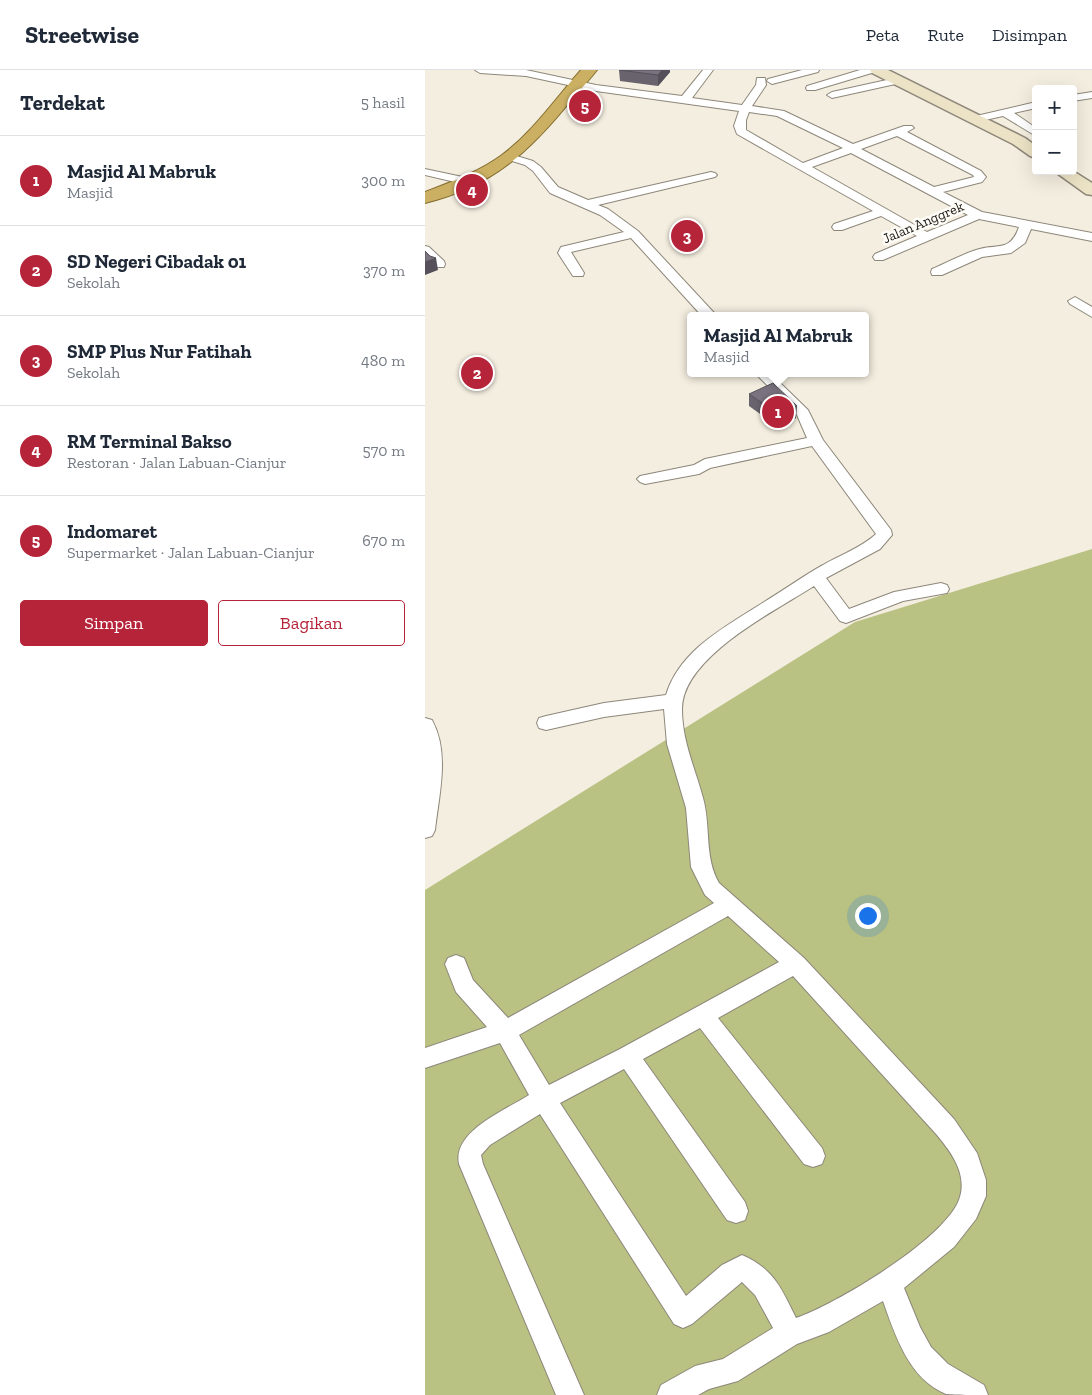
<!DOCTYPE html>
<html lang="id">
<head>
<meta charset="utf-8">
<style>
  :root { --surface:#fff; --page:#f2f2f3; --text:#1f2937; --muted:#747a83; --line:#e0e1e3; --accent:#b6243a }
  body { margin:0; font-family:"Zilla Slab",serif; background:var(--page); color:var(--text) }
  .controls { position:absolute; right:15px; top:15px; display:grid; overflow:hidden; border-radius:5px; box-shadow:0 5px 20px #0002 }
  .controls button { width:45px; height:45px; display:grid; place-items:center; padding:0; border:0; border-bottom:1px solid var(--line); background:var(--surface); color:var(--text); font:25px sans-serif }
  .you { position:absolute; left:442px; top:845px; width:18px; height:18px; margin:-12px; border:4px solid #fff; border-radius:50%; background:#1a73e8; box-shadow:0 0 0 8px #1a73e833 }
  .badge { display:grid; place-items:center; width:32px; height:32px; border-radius:50%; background:var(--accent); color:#fff; font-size:16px; font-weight:700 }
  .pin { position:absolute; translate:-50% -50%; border:2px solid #fff; box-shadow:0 1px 5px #0006 }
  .popup { position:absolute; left:262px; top:242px; width:182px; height:65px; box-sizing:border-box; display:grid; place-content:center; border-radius:5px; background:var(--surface); filter:drop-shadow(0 1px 4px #0005); font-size:16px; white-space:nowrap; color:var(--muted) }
  .popup b { font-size:19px; color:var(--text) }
  .popup::after { content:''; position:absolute; left:50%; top:100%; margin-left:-10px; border:10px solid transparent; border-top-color:var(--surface) }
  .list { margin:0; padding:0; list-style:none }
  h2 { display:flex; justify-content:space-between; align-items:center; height:65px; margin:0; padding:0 20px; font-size:21px }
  h2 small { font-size:16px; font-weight:400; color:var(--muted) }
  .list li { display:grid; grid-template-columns:32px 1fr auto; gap:15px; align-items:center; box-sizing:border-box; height:90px; padding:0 20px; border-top:1px solid var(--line) }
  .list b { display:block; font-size:19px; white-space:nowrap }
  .list p { margin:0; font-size:16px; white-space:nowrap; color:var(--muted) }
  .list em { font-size:16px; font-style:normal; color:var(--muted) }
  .actions { display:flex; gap:10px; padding:15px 20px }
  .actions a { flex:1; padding:11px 0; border:1px solid var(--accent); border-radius:5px; text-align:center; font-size:18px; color:var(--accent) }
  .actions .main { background:var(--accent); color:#fff }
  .map { position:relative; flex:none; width:667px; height:1325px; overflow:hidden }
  header { display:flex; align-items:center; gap:30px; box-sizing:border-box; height:70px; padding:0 25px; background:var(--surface); border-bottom:1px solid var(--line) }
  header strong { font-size:24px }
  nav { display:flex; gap:28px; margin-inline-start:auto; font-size:18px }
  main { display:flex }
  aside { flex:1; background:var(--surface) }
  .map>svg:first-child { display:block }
  .green { fill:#b9c183 }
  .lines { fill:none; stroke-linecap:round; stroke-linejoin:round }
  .minor-casing { stroke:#8d877a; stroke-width:2 }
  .secondary-casing { stroke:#8d877a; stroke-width:3 }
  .trunk-casing { stroke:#846e2e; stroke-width:2 }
  .minor { fill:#fff; fill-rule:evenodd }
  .secondary { fill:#ece2c5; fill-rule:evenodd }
  .trunk { fill:#cbb064; fill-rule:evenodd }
  .wall { fill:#69636d }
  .shaded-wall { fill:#555059 }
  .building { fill:#7a737f; stroke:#555059 }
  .labels { text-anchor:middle; stroke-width:5; stroke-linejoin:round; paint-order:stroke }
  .far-street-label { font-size:14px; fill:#181611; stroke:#fefcf6 }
</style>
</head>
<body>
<header>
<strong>Streetwise</strong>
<nav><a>Peta</a><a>Rute</a><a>Disimpan</a></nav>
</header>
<main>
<aside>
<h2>Terdekat<small>5 hasil</small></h2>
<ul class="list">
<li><span class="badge">1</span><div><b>Masjid Al Mabruk</b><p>Masjid</p></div><em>300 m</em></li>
<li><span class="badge">2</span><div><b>SD Negeri Cibadak 01</b><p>Sekolah</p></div><em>370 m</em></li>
<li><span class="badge">3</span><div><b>SMP Plus Nur Fatihah</b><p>Sekolah</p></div><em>480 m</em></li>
<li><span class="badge">4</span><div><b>RM Terminal Bakso</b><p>Restoran · Jalan Labuan-Cianjur</p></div><em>570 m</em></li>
<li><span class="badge">5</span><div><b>Indomaret</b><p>Supermarket · Jalan Labuan-Cianjur</p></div><em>670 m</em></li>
</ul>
<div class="actions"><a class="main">Simpan</a><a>Bagikan</a></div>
</aside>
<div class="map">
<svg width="667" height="1325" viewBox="0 0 667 1325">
  <rect width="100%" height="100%" fill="#f4eee0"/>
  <path class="green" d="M667 479V1325H0V820L430 552Z"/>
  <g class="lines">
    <defs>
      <g id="minor">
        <path d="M50 0H101L171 15 257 26 278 0H288L267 28 317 35 331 15 332 8H340L341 15 327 36 359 41 428 74 479 56H487L489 58 482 62 556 101 561 107 557 112 518 122 557 142 667 163V171L606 159 600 173 586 183 557 187 517 205H507L506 202 507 199C521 193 536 185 551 180 572 173 585 183 594 157L554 149 458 190H450L448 187 450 184 492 166 456 146 417 160H409L407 157 409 154 448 141 312 64 309 56 314 41 171 21 101 6 55 3ZM324 42 352 46 418 78 378 93 321 60V50ZM472 66 548 105 549 107 509 117 436 79ZM426 83 543 145 502 162 387 97Z"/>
        <path d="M377 0H394L393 2 347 14 342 11 343 9Z"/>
        <path d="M435 0H451L450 2 390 20H382L381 18 382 16Z"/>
        <path d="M471 8 476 11 475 13 407 28 402 25 407 22Z"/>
        <path d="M667 22V28L648 31V25Z"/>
        <path d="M611 32V38L589 43 611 58V66L578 46 551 52 546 49 547 47Z"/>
        <path d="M85 84 108 91 116 97 133 117 163 130 286 102 290 103 292 105 290 107 173 135 183 139 213 161 292 246H277L206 168 146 182 159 203 158 206H148L133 183 136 177 199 162 175 145 125 123 108 101 100 95 81 89 79 87Z"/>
        <path d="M0 99 47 109 49 111 43 115 0 105Z"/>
        <path d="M0 176 4 177 19 191 20 194 19 197H9L0 187Z"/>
        <path d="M650 227 667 237V247L645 234 643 231Z"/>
        <path d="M330 303H345L383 340 398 370 466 460 467 465 455 479 401 508 424 539 469 522 516 513 522 515 524 519 522 523 478 531 421 553 415 551 389 516C350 541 257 587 257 639 257 671 270 698 278 728 286 756 279 787 294 813L379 888 529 1049 552 1083 561 1110V1126L551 1149 529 1177 479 1218 495 1257 506 1277 523 1294 559 1315 563 1325C552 1325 529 1325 521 1324 484 1309 470 1265 458 1231L404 1262 372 1274 313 1311 284 1319 273 1325H232L236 1315 270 1296 298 1289 348 1258 330 1225 317 1212 267 1254 258 1258 249 1254 115 1044 65 1075 56 1085 58 1094 159 1325H131L34 1094C27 1061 81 1040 104 1025L75 973 0 998V978L62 957 31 922 20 894 23 888 31 885 39 888 48 910 83 948 289 833 280 825 266 797 261 738 242 674 239 639 179 647 121 660 114 658 112 653 114 648 121 646 179 633 241 625C255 579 302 556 339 532 359 520 378 506 398 495 415 485 436 478 451 464L387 376 285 398 274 404 220 414 215 412 212 409 215 406 269 395 280 389 382 368 372 345ZM303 846 354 892 195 979 124 1015 94 965ZM368 906 512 1065C526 1082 542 1103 535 1127 524 1167 410 1235 371 1248 356 1218 349 1199 317 1185L297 1195 261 1226 135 1033 199 999 302 1150 311 1153 320 1150 323 1141 320 1132 218 989 275 958 379 1094 388 1097 397 1094 400 1086 397 1078 293 948Z"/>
        <path d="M0 648 7 650C25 683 14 724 10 760L7 766 0 768Z"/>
      </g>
      <g id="secondary">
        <path d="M445 0H463L600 68 611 76V88L605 86 588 74 447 3Z"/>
        <path d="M629 101H648L667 113V125L661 124Z"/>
      </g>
      <path id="trunk" d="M156 0H172C164 10 155 20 147 29 105 81 67 117 0 133V122C26 112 54 102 77 85 108 62 130 29 156 0Z"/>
    </defs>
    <use href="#minor" class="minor-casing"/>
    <use href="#secondary" class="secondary-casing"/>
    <use href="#trunk" class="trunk-casing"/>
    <use href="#minor" class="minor"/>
    <use href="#secondary" class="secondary"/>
    <use href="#trunk" class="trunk"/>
  </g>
  <g class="wall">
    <path d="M194 0 245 2 233 16 195 11Z"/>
    <path d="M324 324 371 348 353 357 324 336Z"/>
  </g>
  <g class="shaded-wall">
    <path d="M237 0H245V2L233 16V5Z"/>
    <path d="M11 188 13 200 0 205V192Z"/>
    <path d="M372 336 371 348 353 357V344Z"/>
  </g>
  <g class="building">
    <path d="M194 0H237L233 5Z"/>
    <path d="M0 181 5 186 11 188 0 192Z"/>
    <path d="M348 313 372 336 353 344 324 324Z"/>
  </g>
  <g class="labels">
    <g class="far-street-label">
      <text transform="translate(498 152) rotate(-23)" y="5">Jalan Anggrek</text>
    </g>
  </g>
</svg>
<div class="controls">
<button>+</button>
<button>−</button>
</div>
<div class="you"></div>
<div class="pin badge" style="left:353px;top:342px">1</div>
<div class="popup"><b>Masjid Al Mabruk</b>Masjid</div>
<div class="pin badge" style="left:52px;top:303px">2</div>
<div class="pin badge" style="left:262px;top:166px">3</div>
<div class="pin badge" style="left:47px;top:120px">4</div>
<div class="pin badge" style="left:160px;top:36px">5</div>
</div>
</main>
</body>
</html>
